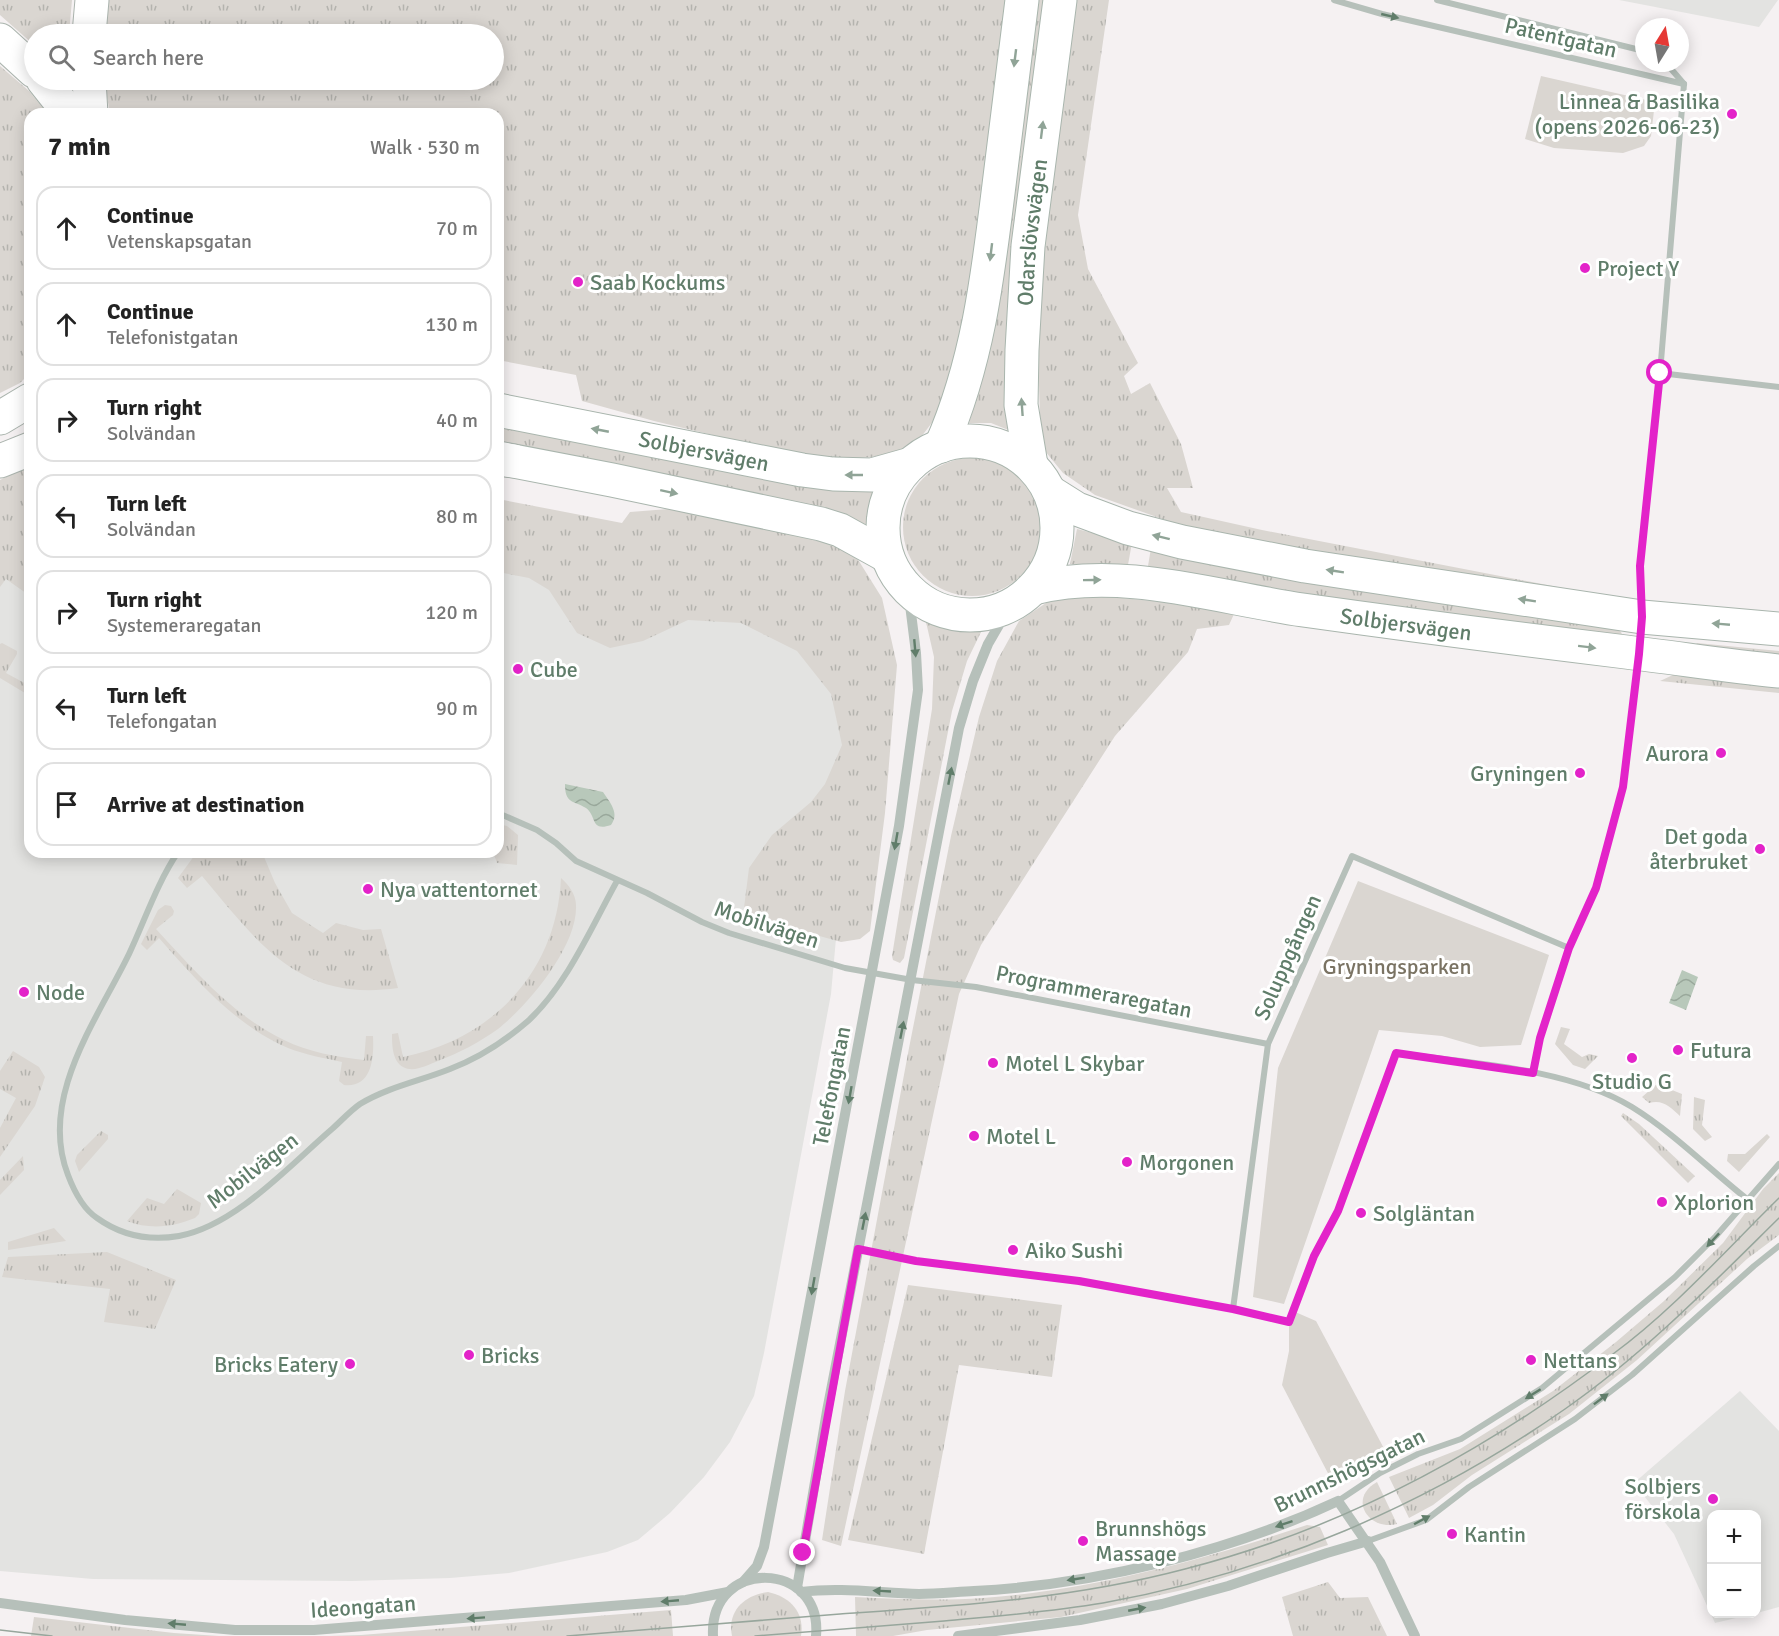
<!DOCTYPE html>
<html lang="en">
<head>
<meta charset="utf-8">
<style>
  :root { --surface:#fff; --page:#f2f2f2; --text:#222; --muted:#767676; --line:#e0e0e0 }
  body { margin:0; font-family:Signika,sans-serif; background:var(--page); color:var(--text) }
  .controls { position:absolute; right:18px; bottom:18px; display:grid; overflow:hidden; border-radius:12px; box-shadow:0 3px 15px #0003 }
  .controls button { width:54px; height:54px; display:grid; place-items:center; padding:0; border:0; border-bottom:2px solid var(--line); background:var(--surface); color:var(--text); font:30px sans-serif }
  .compass { position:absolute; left:1635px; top:18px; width:54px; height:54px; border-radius:50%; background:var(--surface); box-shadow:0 3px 15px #0003; rotate:11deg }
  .stop { position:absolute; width:18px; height:18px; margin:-14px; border:4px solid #e323c9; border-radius:50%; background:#fff }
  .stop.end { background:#e323c9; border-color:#fff; box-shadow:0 2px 6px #0008 }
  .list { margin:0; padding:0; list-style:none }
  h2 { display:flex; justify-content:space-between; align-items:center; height:78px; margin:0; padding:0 24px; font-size:26px }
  h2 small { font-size:20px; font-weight:400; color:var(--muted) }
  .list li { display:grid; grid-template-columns:39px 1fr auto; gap:18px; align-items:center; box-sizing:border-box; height:84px; margin:0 12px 12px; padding:0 12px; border:2px solid var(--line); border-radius:18px }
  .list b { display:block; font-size:22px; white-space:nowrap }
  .list p { margin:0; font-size:20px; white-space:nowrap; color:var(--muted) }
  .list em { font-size:20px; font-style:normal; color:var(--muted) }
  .icon { flex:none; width:33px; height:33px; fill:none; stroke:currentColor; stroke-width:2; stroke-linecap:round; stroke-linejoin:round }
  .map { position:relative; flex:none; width:1779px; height:1636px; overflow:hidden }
  .search { position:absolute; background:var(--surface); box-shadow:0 3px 15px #0003; left:24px; top:24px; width:480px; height:66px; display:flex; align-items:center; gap:15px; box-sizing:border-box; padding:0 21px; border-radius:33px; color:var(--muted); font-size:22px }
  .panel { position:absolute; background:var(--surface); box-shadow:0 3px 15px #0003; left:24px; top:108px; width:480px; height:750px; border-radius:18px }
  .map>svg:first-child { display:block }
  .built { fill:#e3e3e1 }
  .grass { fill:url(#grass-tufts) }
  .park { fill:#dad6d1 }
  .water { fill:url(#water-waves) }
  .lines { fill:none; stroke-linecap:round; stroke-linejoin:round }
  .secondary-casing { stroke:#a9b5ad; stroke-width:35 }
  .primary-casing { stroke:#abb5ae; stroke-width:35 }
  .motorway-casing { stroke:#abb4ae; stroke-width:35 }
  .minor { stroke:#b6c0ba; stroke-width:6 }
  .tertiary { stroke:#b6c0ba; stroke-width:10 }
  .secondary { stroke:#fff; stroke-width:33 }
  .primary { stroke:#fff; stroke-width:33 }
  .motorway { stroke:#fff; stroke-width:33 }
  .tram { stroke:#97a69c; stroke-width:1.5 }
  .oneway { fill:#607d6a }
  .oneway2 { fill:#90a497 }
  .route { stroke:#e323c9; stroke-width:8 }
  .poi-dot { fill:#e323c9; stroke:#fff; stroke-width:2 }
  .labels { text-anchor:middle; stroke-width:6; stroke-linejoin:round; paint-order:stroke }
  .street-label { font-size:22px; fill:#607d6a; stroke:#fff }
  .poi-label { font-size:22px; fill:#607d6a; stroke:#fff; text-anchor:start }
  .park-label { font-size:22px; fill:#7a7363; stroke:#fff }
</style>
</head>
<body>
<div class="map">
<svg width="1779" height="1636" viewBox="0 0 1779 1636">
  <defs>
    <pattern id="grass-tufts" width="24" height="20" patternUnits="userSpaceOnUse" patternTransform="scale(1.5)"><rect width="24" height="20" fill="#dad6d1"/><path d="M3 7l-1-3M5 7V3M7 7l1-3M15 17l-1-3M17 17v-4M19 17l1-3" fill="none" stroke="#b4b3ae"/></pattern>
    <pattern id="water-waves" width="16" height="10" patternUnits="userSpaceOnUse" patternTransform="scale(1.5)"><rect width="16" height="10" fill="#b8c8ba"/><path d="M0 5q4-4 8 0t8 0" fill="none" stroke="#99a89b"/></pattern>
  </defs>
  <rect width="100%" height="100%" fill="#f5f1f2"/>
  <g class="built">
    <path d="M1619 0H1778L1759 27Z"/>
    <path d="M30 521V852H498V562L795 620 851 686 840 894 831 994 764 1353 754 1396 730 1442 704 1477 670 1513 638 1540 607 1552 509 1573 450 1578 352 1581 93 1579 0 1571V540Z"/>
    <path d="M1740 1391 1779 1431V1607L1757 1613 1756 1514H1712V1614H1753L1715 1623 1674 1534 1634 1483Z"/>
  </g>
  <g class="grass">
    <path d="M0 0H72L69 34H34V45L0 15Z"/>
    <path d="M108 0H1013L982 235 952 366 937 416 918 441 892 455 850 459 792 454 654 421 582 401 576 375 498 360V114H110L104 80H494V34H104Z"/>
    <path d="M1037 0H1047L1011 431 991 423H969L981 380Z"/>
    <path d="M1076 0H1109L1078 215 1088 269 1138 363 1124 376 1131 394 1150 383 1181 444 1193 488H1167L1181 512 1262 530 1599 595 1450 577 1196 531 1095 495 1063 473 1045 451 1040 416 1038 355 1041 282 1071 17Z"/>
    <path d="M0 66 29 91 48 114H30V373L20 383 0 393Z"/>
    <path d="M498 425 875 488 866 526 498 443Z"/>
    <circle cx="972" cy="527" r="69"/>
    <path d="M30 465V596L6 579 0 587V480Z"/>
    <path d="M498 499 622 523 630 512 681 508 824 541 857 558 882 598 897 665 885 813 870 931 860 939 841 942 758 919 748 915 744 908 749 868 772 835 811 802 825 784 842 745 831 694 797 651 741 623 688 620 643 641 610 648 577 633 549 590 529 578 498 572Z"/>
    <path d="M1077 529 1132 543 1127 570 1070 564Z"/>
    <path d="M1151 548 1616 628 1621 632 1624 639 1147 572Z"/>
    <path d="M1082 594 1163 602 1234 614 1229 625 1197 629 1188 652 1115 736 981 945 959 994 841 1546 822 1540 845 1391 909 1048 951 836 979 717 997 661 1019 621 1049 601Z"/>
    <path d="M926 622 965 630H982L967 661 952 711 904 958 900 963 893 960 892 956 932 709 934 657Z"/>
    <path d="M2 643 17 651V654L6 673 30 686V696L0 678V644Z"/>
    <path d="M1697 643 1779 651V661L1694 646Z"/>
    <path d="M1675 674 1779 683V693L1660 681Z"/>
    <path d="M498 824 507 826 518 835 517 865 497 863 493 852H498Z"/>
    <path d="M197 852H262L275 883 292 913 323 933 336 923 363 930 381 929 398 988C299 1002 260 945 202 876L187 888 178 878Z"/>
    <path d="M561 878C568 884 576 894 576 905 578 946 528 1005 498 1029 480 1042 459 1053 438 1061 427 1065 414 1073 403 1067 392 1061 392 1044 392 1034L398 1033 403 1057C493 1039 557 971 561 878Z"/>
    <path d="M165 905 171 906 174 911 173 915 156 929C194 970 232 1015 284 1040 308 1052 337 1057 364 1060L366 1036H373C374 1056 373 1088 344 1085L339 1081 342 1062C324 1058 306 1055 288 1048 236 1026 196 980 159 938L147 950 141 944 158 910Z"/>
    <path d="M1561 1027 1570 1029 1564 1044 1582 1057 1589 1054 1598 1056 1585 1069 1573 1065 1555 1044Z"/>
    <path d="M13 1051 39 1067 45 1077 35 1106 0 1157V1128L16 1098 0 1089V1071Z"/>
    <path d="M1657 1084 1682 1094 1680 1116C1670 1107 1663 1099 1649 1103L1642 1097Z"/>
    <path d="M1694 1097 1705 1100 1702 1125 1712 1137 1705 1141 1693 1129Z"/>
    <path d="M1623 1113 1639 1124 1695 1176 1688 1183 1621 1116Z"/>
    <path d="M101 1131 108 1135V1139L79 1172 75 1161 77 1155Z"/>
    <path d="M1767 1134 1770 1137 1739 1172 1727 1161 1728 1154H1745Z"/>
    <path d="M23 1156 24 1170 0 1195V1180Z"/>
    <path d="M1779 1173V1235L1747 1259 1637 1360 1569 1414 1472 1475 1433 1505 1409 1518 1389 1477 1460 1449 1553 1391 1616 1342 1664 1301 1723 1243 1763 1189Z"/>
    <path d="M177 1189 201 1203 199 1214 195 1218C173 1227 150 1230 127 1221L147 1198 164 1204Z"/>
    <path d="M54 1228 66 1241 8 1250V1242Z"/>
    <path d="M107 1252 176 1280 155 1329 104 1322 110 1289 2 1277 8 1257Z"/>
    <path d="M908 1285 1062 1305 1052 1377 959 1365 924 1554 848 1540Z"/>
    <path d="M1377 1482 1397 1524C1369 1531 1347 1499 1377 1482Z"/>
    <path d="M1307 1525 1320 1527 1328 1545 1187 1589 1061 1617 927 1630 893 1636H856L855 1597C898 1599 940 1601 983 1598 1093 1590 1202 1560 1307 1525Z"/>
    <path d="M1328 1582 1340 1598 1368 1597 1387 1636H1293L1282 1597Z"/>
    <path d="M768 1592C790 1597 805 1612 801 1636H732C727 1611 744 1595 768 1592Z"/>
    <path d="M671 1610 673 1636H329L361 1635Z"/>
    <path d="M34 1617 174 1633 219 1636H31Z"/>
  </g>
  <g class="park">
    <path d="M1541 76 1655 102 1651 136 1644 146 1623 153 1554 148 1525 139Z"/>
    <path d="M1358 881 1549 955 1521 1045 1480 1047 1442 1036 1379 1030 1284 1304 1253 1297 1278 1068Z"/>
    <path d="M1293 1311 1316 1321 1388 1456 1331 1479 1282 1385 1289 1351V1322Z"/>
  </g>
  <g class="water">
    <path d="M565 784 603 792C610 803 620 813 611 825 590 832 597 816 586 808 573 800 565 804 565 784Z"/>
    <path d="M1682 970 1698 977 1686 1010 1669 1003Z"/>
  </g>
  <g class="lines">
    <defs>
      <g id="secondary">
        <path id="s1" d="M498 410 802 470 833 474 872 475 911 464"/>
        <circle cx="970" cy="528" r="87"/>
        <path d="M941 446C978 362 988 275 999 185 1007 123 1014 62 1022 0"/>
        <path d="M498 458 612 480 821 524 840 530 887 556"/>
        <path id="s2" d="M1031 465 1021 405 1022 350 1028 246 1060 0"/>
        <path d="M1050 492 1077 509 1128 528 1182 542 1305 566 1642 617 1779 629"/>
        <path id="s3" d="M1034 588C1123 566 1214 597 1303 610 1410 625 1518 639 1626 652 1677 658 1728 666 1779 671"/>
      </g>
      <g id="primary">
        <path d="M0 40 34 71"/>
        <path d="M43 80 70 114"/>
        <path d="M0 418 30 400"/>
      </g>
      <g id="motorway">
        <path d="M89 34 92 0"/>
        <path d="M89 80 91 114"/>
        <path d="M498 459 514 461"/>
        <path d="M0 461 30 449"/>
      </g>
    </defs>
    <use href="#secondary" class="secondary-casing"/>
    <use href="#primary" class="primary-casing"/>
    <use href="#motorway" class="motorway-casing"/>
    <g class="minor">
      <path d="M1334 0 1382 14 1684 84"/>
      <path d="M1437 0 1644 51"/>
      <path d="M1666 63 1684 84"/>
      <path d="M1660 373 1779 387"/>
      <path d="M1641 608 1640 566 1660 373 1684 84"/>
      <path d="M498 813 537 830 556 843 576 861 647 893 702 922 729 933 845 968 912 980 976 987 1268 1044"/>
      <path d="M178 852C157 883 145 920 129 954 97 1020 38 1098 68 1175 74 1191 82 1208 97 1218 122 1236 150 1241 179 1236 235 1226 290 1165 332 1129 341 1121 350 1111 360 1104 388 1087 420 1081 450 1069 479 1058 505 1041 528 1021 567 985 592 926 617 881"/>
      <path d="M1533 1073 1540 1038 1569 948 1596 888 1623 787 1638 663"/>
      <path d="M858 1249 916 1261 1079 1281 1233 1309 1289 1322 1314 1256 1338 1211 1396 1053C1469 1063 1568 1068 1632 1107 1674 1133 1709 1169 1747 1199"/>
      <path d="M1233 1309 1268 1044 1352 856 1569 948"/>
      <path d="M1338 1501 1380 1473 1418 1454 1461 1439 1542 1388 1675 1277 1716 1236 1779 1164"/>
      <path d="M1368 1541 1426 1520 1469 1487 1575 1419 1632 1375 1754 1266 1779 1246"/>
    </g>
    <g class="tertiary">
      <path d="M743 1582 757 1566 764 1547 899 826 918 690 916 653 908 589"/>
      <path d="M797 1588 827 1411 959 728 973 681 988 644 1010 606"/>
      <path d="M801 1592C841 1587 879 1593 919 1594 937 1594 955 1592 974 1591 1094 1585 1229 1552 1338 1501L1380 1562 1415 1636"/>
      <path d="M0 1603 125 1620 235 1630H314L686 1600 728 1592"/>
      <path d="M713 1636C709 1557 823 1560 816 1636"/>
      <path d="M958 1636 1080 1620 1162 1604 1228 1586 1327 1553 1368 1541"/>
    </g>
    <use href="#secondary" class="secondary"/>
    <use href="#primary" class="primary"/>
    <use href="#motorway" class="motorway"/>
    <g class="tram">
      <path d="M0 1630 52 1636"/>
      <path d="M567 1636C658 1629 749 1621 840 1614 956 1606 1072 1599 1185 1569 1342 1529 1485 1452 1613 1354 1674 1309 1725 1251 1779 1198"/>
      <path d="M755 1636C818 1631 881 1626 944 1621 997 1616 1050 1612 1103 1603 1269 1573 1428 1505 1565 1409 1644 1354 1711 1285 1779 1218"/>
    </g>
  </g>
  <defs><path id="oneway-solid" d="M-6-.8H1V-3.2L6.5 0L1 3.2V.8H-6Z" transform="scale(1.5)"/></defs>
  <g class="oneway">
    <use href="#oneway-solid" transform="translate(1390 16) rotate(13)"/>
    <use href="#oneway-solid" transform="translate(915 648) rotate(85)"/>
    <use href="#oneway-solid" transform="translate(950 776) rotate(-79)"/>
    <use href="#oneway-solid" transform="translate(896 841) rotate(100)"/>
    <use href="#oneway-solid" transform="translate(902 1030) rotate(-79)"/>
    <use href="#oneway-solid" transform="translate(850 1095) rotate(100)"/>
    <use href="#oneway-solid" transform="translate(864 1221) rotate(-79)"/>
    <use href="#oneway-solid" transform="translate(1713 1240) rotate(133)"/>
    <use href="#oneway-solid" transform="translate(813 1286) rotate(100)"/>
    <use href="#oneway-solid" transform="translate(1533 1394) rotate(148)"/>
    <use href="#oneway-solid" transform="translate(1601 1399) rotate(-37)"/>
    <use href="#oneway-solid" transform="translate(1422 1520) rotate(-28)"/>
    <use href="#oneway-solid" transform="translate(1284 1524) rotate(161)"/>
    <use href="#oneway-solid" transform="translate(1076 1579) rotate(171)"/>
    <use href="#oneway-solid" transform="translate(882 1591) rotate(-177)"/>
    <use href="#oneway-solid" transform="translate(670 1601) rotate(175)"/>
    <use href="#oneway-solid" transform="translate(1137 1609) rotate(-11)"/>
    <use href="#oneway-solid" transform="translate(476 1618) rotate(176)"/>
    <use href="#oneway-solid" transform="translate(177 1624) rotate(-175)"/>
  </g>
  <g class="oneway2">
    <use href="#oneway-solid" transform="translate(1015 58) rotate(97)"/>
    <use href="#oneway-solid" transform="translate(1042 130) rotate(-83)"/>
    <use href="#oneway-solid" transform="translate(991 252) rotate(97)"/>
    <use href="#oneway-solid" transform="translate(1022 407) rotate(-94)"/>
    <use href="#oneway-solid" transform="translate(600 430) rotate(-169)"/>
    <use href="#oneway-solid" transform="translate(854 475) rotate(-180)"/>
    <use href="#oneway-solid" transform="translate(669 492) rotate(12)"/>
    <use href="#oneway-solid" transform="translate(1161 537) rotate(-166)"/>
    <use href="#oneway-solid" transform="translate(1335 571) rotate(-171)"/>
    <use href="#oneway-solid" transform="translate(1092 580) rotate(-1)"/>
    <use href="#oneway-solid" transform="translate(1527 600) rotate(-171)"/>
    <use href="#oneway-solid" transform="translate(1721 624) rotate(-175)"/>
    <use href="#oneway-solid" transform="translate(1587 647) rotate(7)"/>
  </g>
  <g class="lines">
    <path class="route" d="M803 1553 858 1249 916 1261 1079 1281 1233 1309 1289 1322 1314 1256 1338 1211 1396 1053 1533 1073 1540 1038 1569 948 1596 888 1623 787 1639 654 1642 617 1640 566 1660 373"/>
  </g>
  <g class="poi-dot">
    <circle cx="1732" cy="114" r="6"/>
    <circle cx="1585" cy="268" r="6"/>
    <circle cx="578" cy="282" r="6"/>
    <circle cx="518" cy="669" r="6"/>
    <circle cx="1721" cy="753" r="6"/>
    <circle cx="1580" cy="773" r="6"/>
    <circle cx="1760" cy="849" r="6"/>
    <circle cx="368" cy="889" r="6"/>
    <circle cx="24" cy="992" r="6"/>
    <circle cx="1678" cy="1050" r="6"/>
    <circle cx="1632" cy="1058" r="6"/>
    <circle cx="993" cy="1063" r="6"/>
    <circle cx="974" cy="1136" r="6"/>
    <circle cx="1127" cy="1162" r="6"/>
    <circle cx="1662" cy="1202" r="6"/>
    <circle cx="1361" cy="1213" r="6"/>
    <circle cx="1013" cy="1250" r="6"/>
    <circle cx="469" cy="1355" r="6"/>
    <circle cx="1531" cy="1360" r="6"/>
    <circle cx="350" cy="1364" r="6"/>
    <circle cx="1713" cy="1499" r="6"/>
    <circle cx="1452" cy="1534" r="6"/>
    <circle cx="1083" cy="1541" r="6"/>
  </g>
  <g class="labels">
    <g class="street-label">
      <text transform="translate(1561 37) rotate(13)" y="8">Patentgatan</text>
      <text dy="8" stroke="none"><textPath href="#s2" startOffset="234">Odarslövsvägen</textPath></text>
      <text dy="8" stroke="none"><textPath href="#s1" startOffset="210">Solbjersvägen</textPath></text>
      <text dy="8" stroke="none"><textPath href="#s3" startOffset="376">Solbjersvägen</textPath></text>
      <text transform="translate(767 924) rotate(18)" y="8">Mobilvägen</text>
      <text transform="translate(1287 957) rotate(-66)" y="8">Soluppgången</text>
      <text transform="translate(1094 991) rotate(11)" y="8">Programmeraregatan</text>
      <text transform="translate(831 1086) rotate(-79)" y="8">Telefongatan</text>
      <text transform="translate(252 1170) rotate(-38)" y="8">Mobilvägen</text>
      <text transform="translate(1349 1470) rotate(-26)" y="8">Brunnshögsgatan</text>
      <text transform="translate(363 1606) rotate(-4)" y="8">Ideongatan</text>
    </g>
    <g class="poi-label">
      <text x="1720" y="109" text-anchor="end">Linnea &amp; Basilika<tspan x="1720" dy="25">(opens 2026-06-23)</tspan></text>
      <text x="1597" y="276">Project Y</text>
      <text x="590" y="290">Saab Kockums</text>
      <text x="530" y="677">Cube</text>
      <text x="1709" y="761" text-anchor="end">Aurora</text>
      <text x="1568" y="781" text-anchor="end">Gryningen</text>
      <text x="1748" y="844" text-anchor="end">Det goda<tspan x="1748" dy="25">återbruket</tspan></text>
      <text x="380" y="897">Nya vattentornet</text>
      <text x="36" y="1000">Node</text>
      <text x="1690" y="1058">Futura</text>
      <text x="1005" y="1071">Motel L Skybar</text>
      <text x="1632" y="1089" text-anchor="middle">Studio G</text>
      <text x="986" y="1144">Motel L</text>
      <text x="1139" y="1170">Morgonen</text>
      <text x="1674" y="1210">Xplorion</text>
      <text x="1373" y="1221">Solgläntan</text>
      <text x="1025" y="1258">Aiko Sushi</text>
      <text x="481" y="1363">Bricks</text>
      <text x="1543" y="1368">Nettans</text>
      <text x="338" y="1372" text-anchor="end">Bricks Eatery</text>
      <text x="1701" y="1494" text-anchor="end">Solbjers<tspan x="1701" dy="25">förskola</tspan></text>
      <text x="1095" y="1536">Brunnshögs<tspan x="1095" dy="25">Massage</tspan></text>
      <text x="1464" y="1542">Kantin</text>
    </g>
    <g class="park-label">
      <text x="1397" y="974">Gryningsparken</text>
    </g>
  </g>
</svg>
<div class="controls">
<button>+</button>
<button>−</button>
</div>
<svg class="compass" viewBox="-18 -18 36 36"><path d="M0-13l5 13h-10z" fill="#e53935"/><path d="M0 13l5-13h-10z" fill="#767676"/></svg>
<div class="stop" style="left:1660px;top:373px"></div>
<div class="stop end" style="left:803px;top:1553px"></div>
<div class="search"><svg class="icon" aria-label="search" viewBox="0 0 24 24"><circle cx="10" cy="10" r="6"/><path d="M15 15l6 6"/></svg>Search here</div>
<section class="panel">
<h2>7 min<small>Walk · 530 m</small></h2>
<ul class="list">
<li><svg class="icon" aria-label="ahead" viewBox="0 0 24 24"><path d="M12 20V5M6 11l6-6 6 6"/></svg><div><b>Continue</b><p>Vetenskapsgatan</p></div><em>70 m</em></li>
<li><svg class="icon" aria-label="ahead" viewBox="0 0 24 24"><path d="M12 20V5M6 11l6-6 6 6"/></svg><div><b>Continue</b><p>Telefonistgatan</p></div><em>130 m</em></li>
<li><svg class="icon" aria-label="right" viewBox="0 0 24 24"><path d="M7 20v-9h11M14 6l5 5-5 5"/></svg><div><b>Turn right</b><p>Solvändan</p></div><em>40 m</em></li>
<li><svg class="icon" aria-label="left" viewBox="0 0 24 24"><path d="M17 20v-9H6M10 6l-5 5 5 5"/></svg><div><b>Turn left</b><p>Solvändan</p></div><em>80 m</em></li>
<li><svg class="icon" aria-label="right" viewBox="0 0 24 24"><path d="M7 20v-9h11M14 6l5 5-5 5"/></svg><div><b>Turn right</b><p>Systemeraregatan</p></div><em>120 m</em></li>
<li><svg class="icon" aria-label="left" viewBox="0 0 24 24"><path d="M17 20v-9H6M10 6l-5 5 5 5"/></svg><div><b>Turn left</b><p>Telefongatan</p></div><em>90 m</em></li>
<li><svg class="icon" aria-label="arrive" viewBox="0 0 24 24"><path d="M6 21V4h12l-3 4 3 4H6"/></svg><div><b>Arrive at destination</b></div></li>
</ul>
</section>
</div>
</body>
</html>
